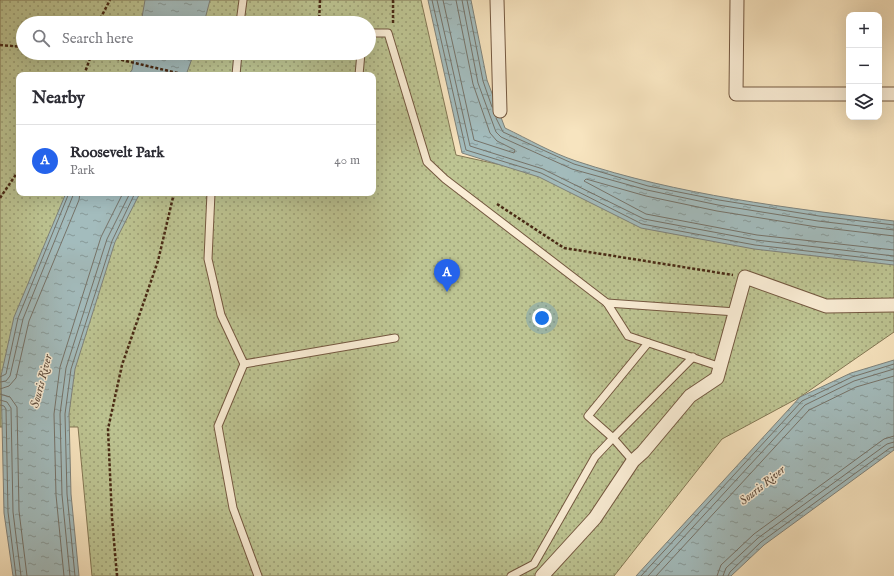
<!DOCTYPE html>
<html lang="en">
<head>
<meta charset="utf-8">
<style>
  :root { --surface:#fff; --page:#f7f7f7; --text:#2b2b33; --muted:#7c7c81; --line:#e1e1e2; --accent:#2563eb }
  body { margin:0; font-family:"IM FELL English",serif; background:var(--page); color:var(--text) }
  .controls { position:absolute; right:12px; top:12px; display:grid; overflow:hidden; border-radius:8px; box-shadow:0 4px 16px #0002 }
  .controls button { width:36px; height:36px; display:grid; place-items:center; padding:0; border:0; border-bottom:1px solid var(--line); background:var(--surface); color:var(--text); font:20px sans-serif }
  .you { position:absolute; left:542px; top:318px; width:14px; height:14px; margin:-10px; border:3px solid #fff; border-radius:50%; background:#1a73e8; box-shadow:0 0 0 6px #1a73e833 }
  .badge { display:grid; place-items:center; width:26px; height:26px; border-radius:50%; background:var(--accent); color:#fff; font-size:13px; font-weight:700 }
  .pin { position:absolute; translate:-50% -33px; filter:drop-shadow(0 1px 2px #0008) }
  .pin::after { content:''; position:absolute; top:21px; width:14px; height:12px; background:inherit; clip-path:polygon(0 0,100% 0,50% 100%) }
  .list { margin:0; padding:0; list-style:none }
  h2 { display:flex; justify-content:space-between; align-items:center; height:52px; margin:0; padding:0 16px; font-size:17px }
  h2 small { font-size:13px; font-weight:400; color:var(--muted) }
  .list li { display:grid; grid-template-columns:26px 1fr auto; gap:12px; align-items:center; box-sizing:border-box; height:72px; padding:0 16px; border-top:1px solid var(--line) }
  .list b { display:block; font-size:15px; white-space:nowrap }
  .list p { margin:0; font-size:13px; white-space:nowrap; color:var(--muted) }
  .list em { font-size:13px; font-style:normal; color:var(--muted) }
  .icon { flex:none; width:22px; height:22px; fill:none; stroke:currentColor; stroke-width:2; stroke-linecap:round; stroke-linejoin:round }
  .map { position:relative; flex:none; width:894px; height:576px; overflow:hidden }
  .search { position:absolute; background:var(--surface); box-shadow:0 4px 16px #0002; left:16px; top:16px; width:360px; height:44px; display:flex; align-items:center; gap:10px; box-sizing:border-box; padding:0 14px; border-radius:22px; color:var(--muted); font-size:15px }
  .panel { position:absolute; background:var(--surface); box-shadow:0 4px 16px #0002; left:16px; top:72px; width:360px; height:124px; border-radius:8px }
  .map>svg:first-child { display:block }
  .park { fill:url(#park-dots); stroke:#837754; fill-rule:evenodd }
  .water { fill:url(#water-ripples); stroke:#7f827a }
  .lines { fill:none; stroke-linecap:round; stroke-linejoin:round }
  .shore { stroke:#767369; stroke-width:1 }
  .lane-casing { stroke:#745840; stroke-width:9 }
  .street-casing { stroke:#745840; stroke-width:15 }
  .path { stroke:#492a15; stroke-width:2.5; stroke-dasharray:3 2; stroke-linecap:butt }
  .lane { stroke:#faedd5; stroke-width:7 }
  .street { stroke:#faedd5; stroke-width:13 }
  .labels { text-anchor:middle; stroke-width:3; stroke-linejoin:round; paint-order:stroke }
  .water-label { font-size:12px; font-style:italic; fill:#604e3f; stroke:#faedd5 }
</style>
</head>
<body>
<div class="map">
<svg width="894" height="576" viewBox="0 0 894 576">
  <defs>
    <pattern id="park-dots" width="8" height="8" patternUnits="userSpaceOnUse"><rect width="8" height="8" fill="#bdc492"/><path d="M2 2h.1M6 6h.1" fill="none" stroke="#9c9f76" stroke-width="1.8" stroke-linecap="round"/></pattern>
    <pattern id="water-ripples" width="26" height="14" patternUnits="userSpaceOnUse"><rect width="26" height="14" fill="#a3bcbd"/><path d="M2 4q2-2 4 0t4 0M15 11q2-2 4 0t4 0" fill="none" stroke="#879998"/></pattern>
  </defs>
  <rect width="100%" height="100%" fill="#f7e4bf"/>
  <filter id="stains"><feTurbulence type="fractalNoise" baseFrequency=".005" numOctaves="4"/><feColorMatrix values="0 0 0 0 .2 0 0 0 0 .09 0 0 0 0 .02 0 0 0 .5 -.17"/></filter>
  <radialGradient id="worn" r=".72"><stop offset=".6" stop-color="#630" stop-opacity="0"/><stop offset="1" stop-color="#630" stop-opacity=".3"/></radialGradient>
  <path class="park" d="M0 0H421L456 155 894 252V332L800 397 722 439 614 576H92L78 427H0ZM23 23H369V53H23ZM19 75H373V193H19Z"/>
  <g class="water">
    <path d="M145 0H210L204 23H141Z"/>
    <path d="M428 0H471L487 80 505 128C528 139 552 153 576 161 678 195 788 208 894 221V265L754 249 641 228 539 177 462 153Z"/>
    <path d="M135 53H194L186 75H128L132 70Z"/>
    <path d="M66 193H140L115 242 75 369 69 414 71 494 79 576H13L4 513 1 376 14 317Z"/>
    <path d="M894 360V450L764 545 731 576H636L800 397 851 373Z"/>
  </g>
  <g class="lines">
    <g class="shore">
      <path d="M432 0 466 150 541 173 642 224 755 245 894 261"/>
      <path d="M437 0 470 146 543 169 644 219 756 240 894 256"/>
      <path d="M443 0 474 140 514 153 515 150 497 141 490 133 473 84 456 0"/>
      <path d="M462 0 478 83 496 132 501 137 572 169 647 190 718 205 818 221 894 230"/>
      <path d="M467 0 483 81 492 107"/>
      <path d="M496 118 503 132 574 164 648 186 719 200 819 216 894 225"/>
      <path d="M894 236 817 227 717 211 646 196 586 179 584 181 646 214 757 235 894 250"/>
      <path d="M0 377 6 374 18 318 69 193"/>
      <path d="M0 382 6 381 10 376 23 319 74 193"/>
      <path d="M0 389 9 386 16 378 29 321 79 200 80 193"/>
      <path d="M0 394 10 397 17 407 19 511 27 576"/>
      <path d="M0 400 7 402 11 408 13 512 21 576"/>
      <path d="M0 405 4 406 6 409 8 512 16 576"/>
      <path d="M64 576 56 495 54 414 60 367 101 237 123 193"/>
      <path d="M70 576 62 495 60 414 66 368 107 239 130 193"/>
      <path d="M75 576 67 494 65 414 71 369 112 241 135 193"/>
      <path d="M641 576 802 401 852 377 894 364"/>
      <path d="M648 576 805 405 854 381 894 369"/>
      <path d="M656 576 809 410 856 387 894 376"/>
      <path d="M717 576 721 565 754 534 884 439 894 436"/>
      <path d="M723 576 726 568 758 538 887 444 894 442"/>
      <path d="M728 576 730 572 761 542 890 448 894 447"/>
    </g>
    <defs>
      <g id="lane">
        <path d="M240 23 243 0"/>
        <path d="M369 33H388L427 162 445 179 607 303 628 336 721 367"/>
        <path d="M236 75 238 53"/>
        <path d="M359 75 361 53"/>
        <path d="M211 193 208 259 221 315 244 364 218 426 233 508 258 576"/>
        <path d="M607 303 736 312"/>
        <path d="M648 343 588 416 613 438 693 357"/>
        <path d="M244 364 395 338"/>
        <path d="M511 576 534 564 595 457 613 438 633 461"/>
      </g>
      <g id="street">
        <path d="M497 0 500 111"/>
        <path d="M737 0 736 94H849"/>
        <path d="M879 94H894"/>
        <path d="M542 576 595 518 633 461 643 452 690 396 717 378 745 277 826 306 894 305"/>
      </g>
    </defs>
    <use href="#lane" class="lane-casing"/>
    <use href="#street" class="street-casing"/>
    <g class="path">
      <path d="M98 23 110 0"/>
      <path d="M319 23 320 0"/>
      <path d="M393 23V0"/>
      <path d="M0 45 23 47"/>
      <path d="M92 53 186 75"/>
      <path d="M84 75 92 53"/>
      <path d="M0 198 19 170"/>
      <path d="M497 204 564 248 733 275"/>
      <path d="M117 576 112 518 108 429 122 365 158 261 174 193"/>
    </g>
    <use href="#lane" class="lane"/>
    <use href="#street" class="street"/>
  </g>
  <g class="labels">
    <g class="water-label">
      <text transform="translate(41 381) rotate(-75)" y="4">Souris River</text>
      <text transform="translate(762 485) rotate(-39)" y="4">Souris River</text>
    </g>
  </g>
  <rect width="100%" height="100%" filter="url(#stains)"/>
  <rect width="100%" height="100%" fill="url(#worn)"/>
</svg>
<div class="controls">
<button>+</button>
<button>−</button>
<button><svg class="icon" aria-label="layers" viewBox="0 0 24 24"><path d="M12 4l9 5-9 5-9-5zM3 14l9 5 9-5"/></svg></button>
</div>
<div class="you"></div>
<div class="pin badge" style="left:447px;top:292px">A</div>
<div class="search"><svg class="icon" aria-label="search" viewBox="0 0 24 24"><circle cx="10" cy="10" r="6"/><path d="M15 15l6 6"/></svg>Search here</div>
<section class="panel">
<h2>Nearby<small></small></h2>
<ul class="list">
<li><span class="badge">A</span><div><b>Roosevelt Park</b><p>Park</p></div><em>40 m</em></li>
</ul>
</section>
</div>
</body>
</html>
